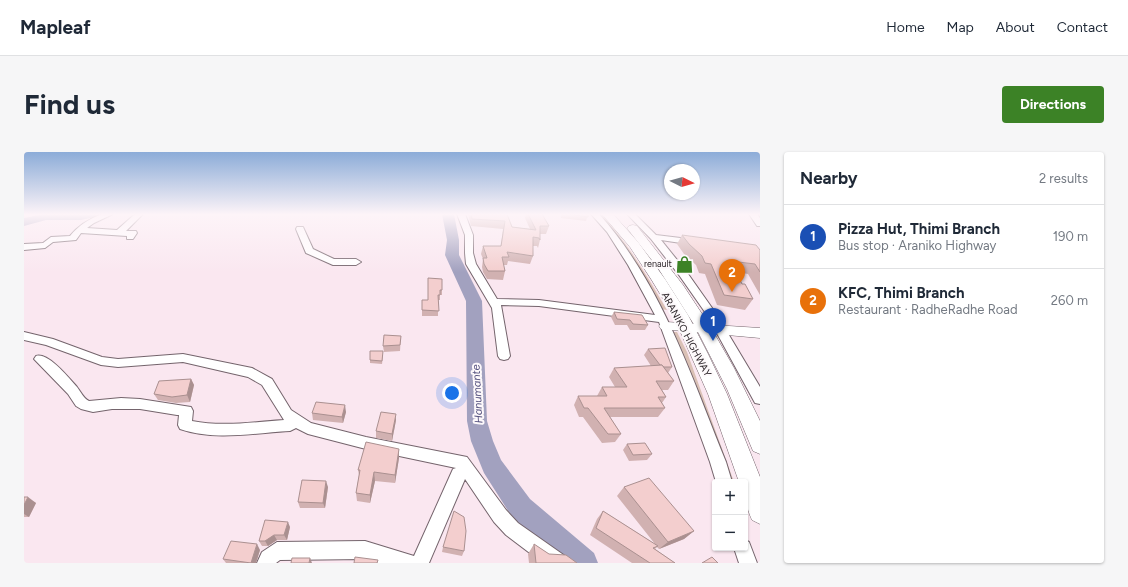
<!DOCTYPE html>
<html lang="en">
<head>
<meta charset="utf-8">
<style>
  :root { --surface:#fff; --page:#f6f6f7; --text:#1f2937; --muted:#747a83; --line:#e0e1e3; --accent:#3c8226 }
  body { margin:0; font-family:Figtree,sans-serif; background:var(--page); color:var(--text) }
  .controls { position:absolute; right:12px; bottom:12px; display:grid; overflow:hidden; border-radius:4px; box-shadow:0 1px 3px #0004 }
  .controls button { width:36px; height:36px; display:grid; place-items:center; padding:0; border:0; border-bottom:1px solid var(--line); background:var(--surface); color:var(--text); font:20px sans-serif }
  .compass { position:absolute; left:640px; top:12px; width:36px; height:36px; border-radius:50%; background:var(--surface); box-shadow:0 1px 3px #0004; rotate:95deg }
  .you { position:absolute; left:428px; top:241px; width:14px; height:14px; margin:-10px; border:3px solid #fff; border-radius:50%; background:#1a73e8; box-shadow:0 0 0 6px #1a73e833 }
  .badge { display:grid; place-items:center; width:26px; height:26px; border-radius:50%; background:var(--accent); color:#fff; font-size:13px; font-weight:700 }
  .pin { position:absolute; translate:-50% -33px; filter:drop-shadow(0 1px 2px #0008) }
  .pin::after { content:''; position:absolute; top:21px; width:14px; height:12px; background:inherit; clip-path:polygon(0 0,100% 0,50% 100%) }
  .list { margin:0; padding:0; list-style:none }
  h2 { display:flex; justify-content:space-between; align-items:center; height:52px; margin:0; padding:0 16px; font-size:17px }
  h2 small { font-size:13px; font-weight:400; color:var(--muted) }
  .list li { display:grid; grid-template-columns:26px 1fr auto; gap:12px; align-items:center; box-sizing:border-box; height:64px; padding:0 16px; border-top:1px solid var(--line) }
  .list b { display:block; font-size:15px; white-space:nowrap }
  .list p { margin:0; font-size:13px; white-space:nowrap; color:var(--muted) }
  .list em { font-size:13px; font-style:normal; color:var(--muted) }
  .map { position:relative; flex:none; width:736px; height:411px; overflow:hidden; border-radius:4px }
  header { display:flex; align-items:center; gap:24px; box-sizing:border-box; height:56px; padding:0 20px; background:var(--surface); border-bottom:1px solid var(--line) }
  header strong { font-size:19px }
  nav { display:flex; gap:22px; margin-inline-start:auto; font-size:14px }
  .intro { display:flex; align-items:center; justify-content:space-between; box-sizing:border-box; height:96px; padding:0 24px }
  h1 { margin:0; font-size:28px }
  .button { padding:10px 18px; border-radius:4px; background:var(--accent); color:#fff; font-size:14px; font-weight:700 }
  main { display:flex; gap:24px; padding:0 24px }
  aside { flex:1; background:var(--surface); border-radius:4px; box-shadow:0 1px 3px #0004 }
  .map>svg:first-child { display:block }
  .green { fill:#dac1b5 }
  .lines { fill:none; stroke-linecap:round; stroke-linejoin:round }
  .river { fill:#a2a1bf; fill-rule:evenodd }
  .minor-casing { stroke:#74646c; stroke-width:2 }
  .major-casing { stroke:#74646c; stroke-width:1 }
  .highway-casing { stroke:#74646c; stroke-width:1 }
  .minor { fill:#fff; fill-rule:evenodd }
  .major { fill:#fff; fill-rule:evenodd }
  .highway { fill:#fff; fill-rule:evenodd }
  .wall { fill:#d1b1b1 }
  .shaded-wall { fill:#aa9090 }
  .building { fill:#f3cece; stroke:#aa9090 }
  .labels { text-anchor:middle; stroke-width:4; stroke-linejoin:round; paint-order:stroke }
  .far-poi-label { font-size:9px; fill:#261f23; stroke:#fdf9fb; text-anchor:end }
  .street-label { font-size:10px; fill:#261f23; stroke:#fdf9fb }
  .water-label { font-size:11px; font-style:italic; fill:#54517e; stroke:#fdf9fb }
</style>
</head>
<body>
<header>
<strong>Mapleaf</strong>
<nav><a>Home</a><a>Map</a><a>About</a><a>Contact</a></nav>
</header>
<div class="intro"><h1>Find us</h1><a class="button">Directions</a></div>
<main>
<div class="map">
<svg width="736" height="411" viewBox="0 0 736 411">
  <rect width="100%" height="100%" fill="#fae7f0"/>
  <g class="green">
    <path d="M575 62H577C604 91 623 124 643 158L637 157 604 99Z"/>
    <path d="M649 180H653L663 200 710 330H706Z"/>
  </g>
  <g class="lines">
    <g class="river">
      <path d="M20 62H77L75 64 57 68H22L0 74V66Z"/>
      <path d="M418 62H430L435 88V103L458 149 463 269 469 289 477 308 506 347 570 401 574 411H539L488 365 460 321 447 289 443 269 442 149 421 103 423 88Z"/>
    </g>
    <defs>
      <g id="minor">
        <path d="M78 62H89L70 71 63 76 93 78 111 62H119L102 79H112L113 81 109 87H103V84L57 81 52 88 29 90 21 96 0 98V92L19 91 27 85 46 84C55 73 65 67 78 62Z"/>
        <path d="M433 62H441L449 83V101L452 112 473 147 515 148 631 163 604 113 583 80 567 62H575C638 132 667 224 702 310L708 330H692L686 310 635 170 515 154 477 153 486 204 484 207 480 208 476 207 474 204 468 156 442 112 441 101V83Z"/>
        <path d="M603 62H611L632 83 673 88 674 90 673 92 670 93 637 88 662 119 693 163 736 235V252L731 251 683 163 655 123 627 87Z"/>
        <path d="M725 62H733L736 66V74H733Z"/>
        <path d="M273 75H279L289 97 310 107H332L337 110 332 113H309L282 101 272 77Z"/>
        <path d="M0 180 29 187 78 205 94 207 159 202 228 216 248 227 267 258 287 271 342 285 443 305 482 358 494 371 541 404 543 411H519L482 383 470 370 441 327 405 411H354L341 407 256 408 252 411H233L238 400 253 390 341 389 390 404 429 317 432 316 342 297 284 282 272 276 266 279C230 281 191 289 156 277L154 273 155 263H153L116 257H88L69 260 57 257 52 254 44 242 10 207 12 204C24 200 45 226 53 235 57 240 59 246 65 249L97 246 116 247 167 255 169 259 168 269C198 275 229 270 260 268L238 233 224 225 159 210 94 215 77 213 22 193 0 188Z"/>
        <path d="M721 388 725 390 733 411H715L710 396H721Z"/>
      </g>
      <path id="major" d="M642 170 736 176V186L637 177 635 174 637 171Z"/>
      <g id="highway">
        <path d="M578 62H589L614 90 641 127 664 163 684 202 703 242 736 325V372L728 368C722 355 721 344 721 330H715L684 242 649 163 627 127 606 95Z"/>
        <path d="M609 73 613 74 659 133 686 174 710 216 736 269V302L729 299 703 237 671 174 634 116 603 76 605 74Z"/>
      </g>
    </defs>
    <use href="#minor" class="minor-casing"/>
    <use href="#major" class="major-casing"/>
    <use href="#highway" class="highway-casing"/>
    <use href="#minor" class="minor"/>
    <use href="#major" class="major"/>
    <use href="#highway" class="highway"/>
  </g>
  <g class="wall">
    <path d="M444 62H483L488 75 506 77 501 66 502 62H504L525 74 522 82H516V88L514 96 513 94H509V104L506 112 484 109 483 113H479L481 119 479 128 463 127 459 120 458 115 459 107 457 102 459 94H477L479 77 447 74Z"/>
    <path d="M537 62H564L562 69 537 66Z"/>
    <path d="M658 83 736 98V143L724 122 712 120 718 132 729 147 721 158 693 153 681 122 675 121 672 113 660 102 653 92Z"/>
    <path d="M404 126 418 138V143H416V148H414V164H398V148H404Z"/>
    <path d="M590 160 624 173 621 178H606L603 173H591L587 165Z"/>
    <path d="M377 184 376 199 360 200 359 194Z"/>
    <path d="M624 197 648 215 644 221 650 229 644 238H638L642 245 638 251 641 256 634 265H586L597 282 591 290 578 291 559 265H555L550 253 554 244H573L578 235H591L585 225 590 216 627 214 620 203Z"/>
    <path d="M359 203 358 212 346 211V208Z"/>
    <path d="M167 227 170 233 166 250 152 251 134 248 130 242Z"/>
    <path d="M322 260 319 271 289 268 288 261Z"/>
    <path d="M372 268 368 289 352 286V279Z"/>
    <path d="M603 292 628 302 623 308 605 309 599 298Z"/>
    <path d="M375 297V306L371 331 351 329 346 351 333 349 332 341 335 323 334 318Z"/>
    <path d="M304 335 301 356H276L274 350Z"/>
    <path d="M600 335 670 379 660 387 635 397 633 395 631 397 651 411H608L566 383 573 367 579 359 631 392 593 344Z"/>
    <path d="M0 345 12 351 5 365H0Z"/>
    <path d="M266 375 263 388H253L244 394H238L235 389Z"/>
    <path d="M510 392 525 402 553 411H505L504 402Z"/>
    <path d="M419 395 440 399 438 404 418 400Z"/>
    <path d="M236 398 232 411H202L199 407Z"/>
  </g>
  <g class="shaded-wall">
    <path d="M167 227 170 233 166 250 163 243Z"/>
    <path d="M321 253 322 260 319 271 318 265Z"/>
    <path d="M372 262V268L368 289V282Z"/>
    <path d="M375 297V306L371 331V323Z"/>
    <path d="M350 320 351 329 346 351V343Z"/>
    <path d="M302 329 304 335 301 356 299 351Z"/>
    <path d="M4 345 12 351 5 365 0 362V353Z"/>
    <path d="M264 370 266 375 263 388 260 383Z"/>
    <path d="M670 379 660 387 635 397 644 390Z"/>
    <path d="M250 383 253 388 244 394 241 389Z"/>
    <path d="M233 392 236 398 232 411H227Z"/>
    <path d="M286 406 288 411H285Z"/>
  </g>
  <g class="building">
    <path d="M447 62H483L488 75 512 78 504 62H518L525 74H516V88L515 86 509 85V104L483 100 485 105H478L481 119H464L460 112 459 106H463L459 94H477L481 69 448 67Z"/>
    <path d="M545 62H564V65Z"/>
    <path d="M658 83 732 93 736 98V120L731 112 706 109 718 132H721L729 147 700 143 687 112 681 111 678 104 665 92Z"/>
    <path d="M404 126 418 127V138H416V143H414L415 159 398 158V148H404Z"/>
    <path d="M590 160 618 163 624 173 609 172 606 168 593 167Z"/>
    <path d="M360 183 377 184 376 193 359 194Z"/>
    <path d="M641 196 648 215H640L638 213H636L624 197Z"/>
    <path d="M346 199H359L358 209 346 208Z"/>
    <path d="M638 213 650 229H632L642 245H634L641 256H580L597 282H584L564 256H560L554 244H583L578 235H603L590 216Z"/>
    <path d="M167 227 163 243 148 245 130 242 135 229Z"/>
    <path d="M292 250 321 253 318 265 288 261Z"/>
    <path d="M357 260 372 262 368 282 352 279Z"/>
    <path d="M342 290 375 297 371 323 350 320 346 343 332 341 336 318H334Z"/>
    <path d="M621 291 628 302 609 303 603 292Z"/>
    <path d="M625 326 670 379 644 390 600 335Z"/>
    <path d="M278 328 302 329 299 351 274 350Z"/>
    <path d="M0 345H4L0 353Z"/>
    <path d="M430 359 440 365 442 379 440 399 419 395Z"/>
    <path d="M579 359 634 394 629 396 651 411H626L572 376Z"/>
    <path d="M241 368 264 370 260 383H250L241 389H235Z"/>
    <path d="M207 389 233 392 227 411 199 407Z"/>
    <path d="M510 392 525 402 542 403 553 411H512Z"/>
    <path d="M331 405 354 408 353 411H330Z"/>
    <path d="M688 405 694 411H678Z"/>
    <path d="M268 406H286L285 411H267Z"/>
  </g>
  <linearGradient id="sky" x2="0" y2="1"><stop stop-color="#8cacd8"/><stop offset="0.52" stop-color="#fdf4f8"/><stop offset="1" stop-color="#fdf4f8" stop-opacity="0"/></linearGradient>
  <rect width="736" height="120" fill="url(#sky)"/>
  <defs>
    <symbol id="shop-bare" viewBox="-9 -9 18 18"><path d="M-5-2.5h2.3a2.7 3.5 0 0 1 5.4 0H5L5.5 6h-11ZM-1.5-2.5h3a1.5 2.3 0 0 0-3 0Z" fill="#3c8226" stroke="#fdf9fb" stroke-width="2.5" paint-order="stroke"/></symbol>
  </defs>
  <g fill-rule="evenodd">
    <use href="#shop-bare" x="648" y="100" width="25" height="25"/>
  </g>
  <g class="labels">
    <g class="far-poi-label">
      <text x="648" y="115">renault</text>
    </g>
    <g class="street-label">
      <text transform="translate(663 182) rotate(62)" y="4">ARANIKO HIGHWAY</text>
    </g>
    <g class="water-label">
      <text transform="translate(453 242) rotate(-93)" y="4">Hanumante</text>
    </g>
  </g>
</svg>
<div class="controls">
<button>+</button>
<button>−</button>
</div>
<svg class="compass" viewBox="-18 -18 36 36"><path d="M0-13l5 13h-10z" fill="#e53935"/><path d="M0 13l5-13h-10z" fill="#747a83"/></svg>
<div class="you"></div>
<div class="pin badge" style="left:689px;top:189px;background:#1a4fb4">1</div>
<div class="pin badge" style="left:708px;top:140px;background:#e8710a">2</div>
</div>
<aside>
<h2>Nearby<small>2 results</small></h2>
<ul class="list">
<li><span class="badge" style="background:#1a4fb4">1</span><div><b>Pizza Hut, Thimi Branch</b><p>Bus stop · Araniko Highway</p></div><em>190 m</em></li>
<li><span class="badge" style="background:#e8710a">2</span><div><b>KFC, Thimi Branch</b><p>Restaurant · RadheRadhe Road</p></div><em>260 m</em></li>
</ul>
</aside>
</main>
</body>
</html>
